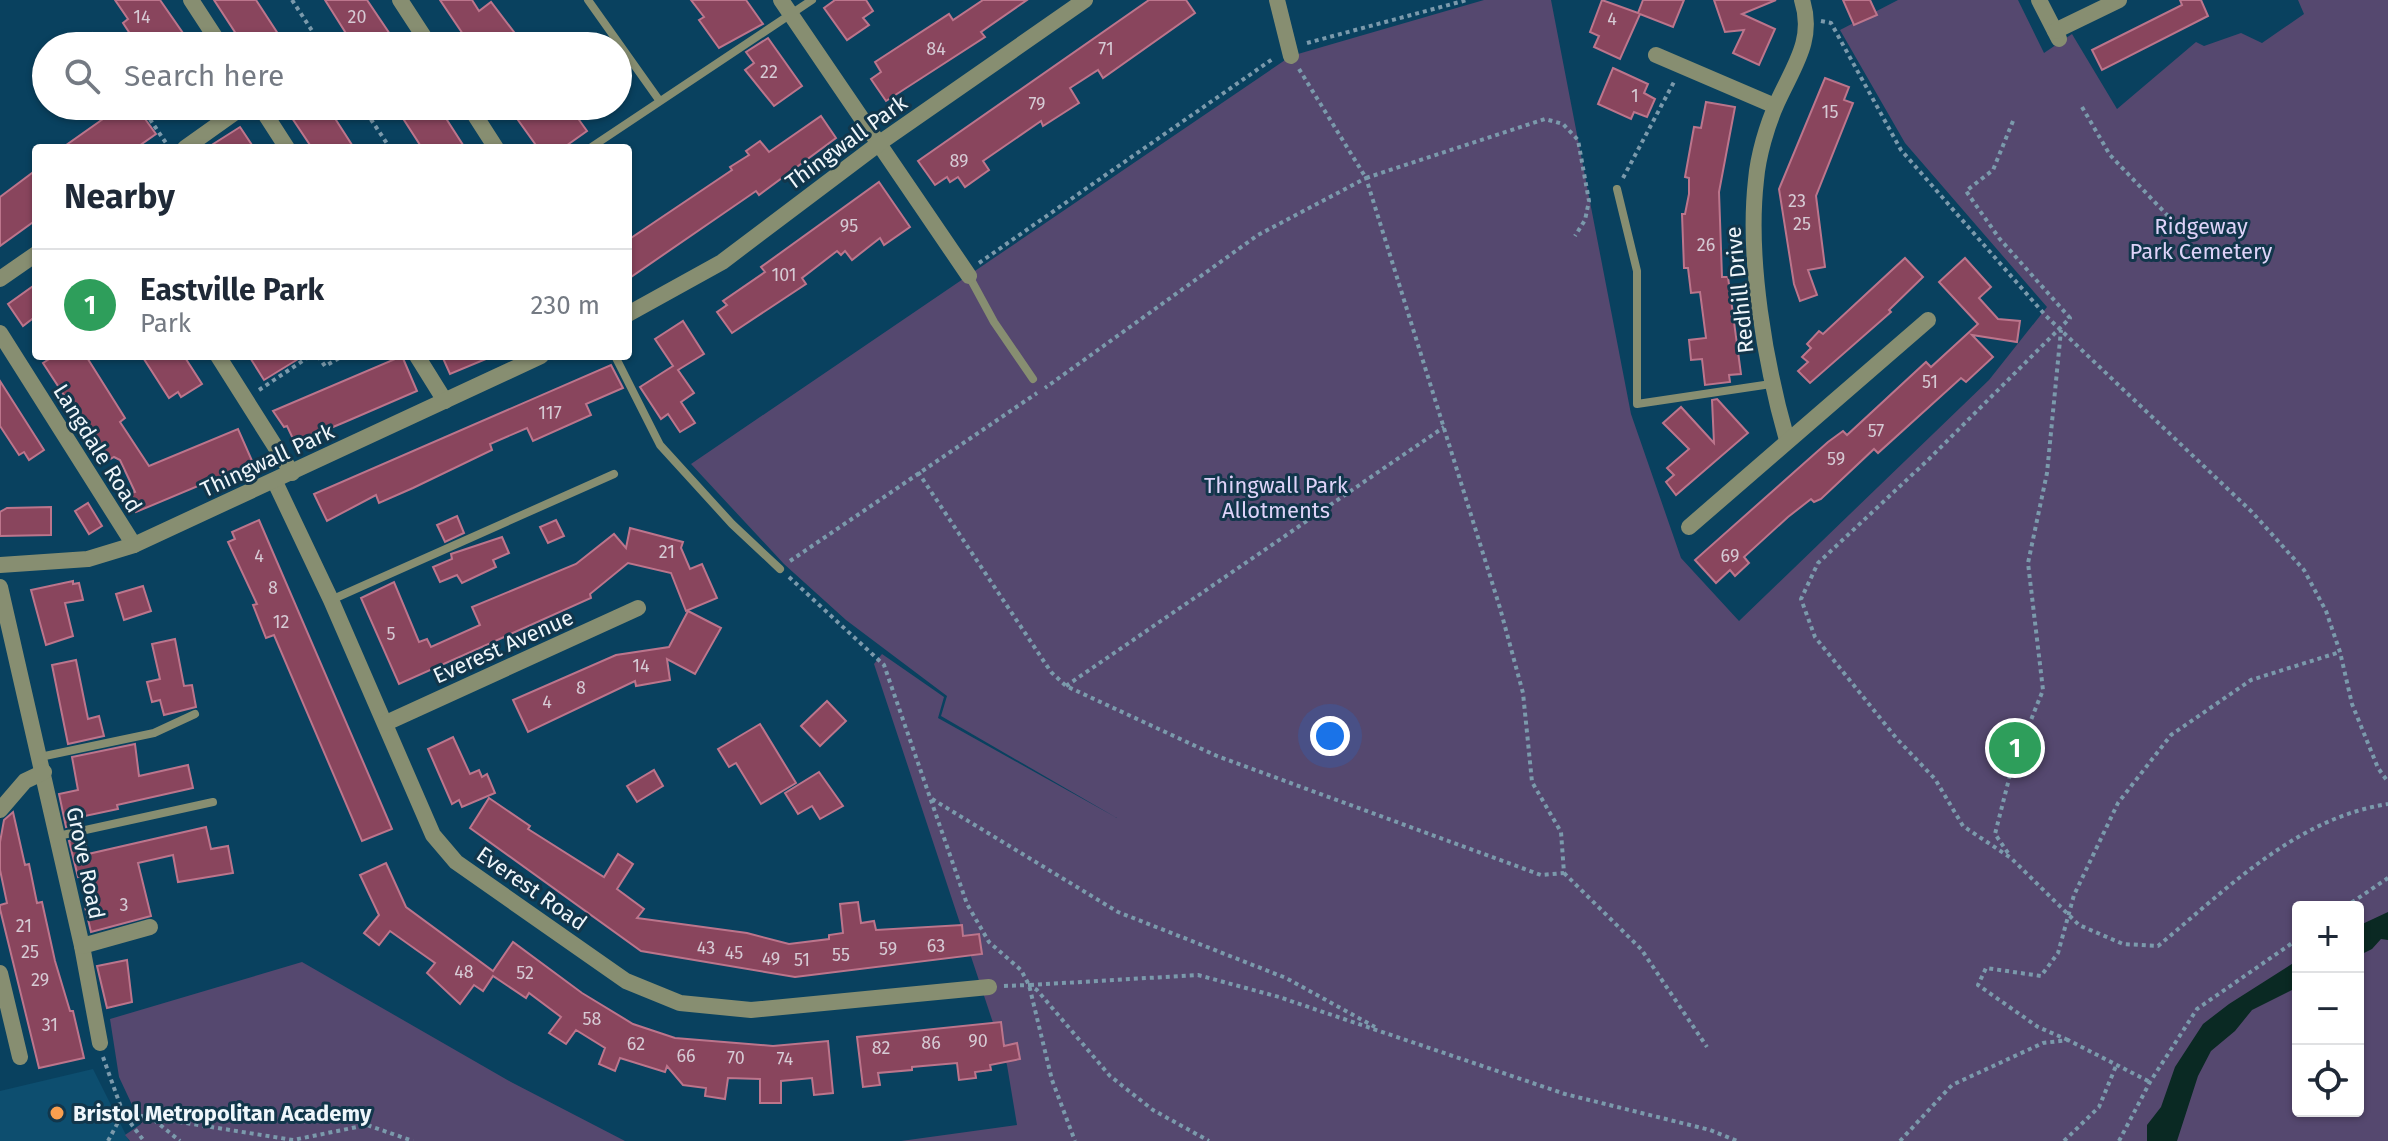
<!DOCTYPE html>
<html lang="en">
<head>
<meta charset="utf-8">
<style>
  :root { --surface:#fff; --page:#f6f6f7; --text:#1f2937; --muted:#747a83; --line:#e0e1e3; --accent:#825e42 }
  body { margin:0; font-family:"Fira Sans",sans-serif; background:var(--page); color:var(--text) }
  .controls { position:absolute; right:24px; bottom:24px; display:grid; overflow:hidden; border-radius:8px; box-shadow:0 2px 6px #0004 }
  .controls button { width:72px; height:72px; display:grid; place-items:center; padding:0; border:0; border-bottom:2px solid var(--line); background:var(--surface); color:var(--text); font:40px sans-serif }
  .you { position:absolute; left:1330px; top:736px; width:28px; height:28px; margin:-20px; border:6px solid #fff; border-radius:50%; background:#1a73e8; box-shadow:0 0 0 12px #1a73e833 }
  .badge { display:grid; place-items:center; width:52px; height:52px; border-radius:50%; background:var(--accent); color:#fff; font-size:26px; font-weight:700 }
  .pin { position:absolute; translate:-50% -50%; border:4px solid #fff; box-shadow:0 2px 8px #0006 }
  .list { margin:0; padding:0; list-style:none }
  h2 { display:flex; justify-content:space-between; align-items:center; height:104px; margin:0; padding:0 32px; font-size:34px }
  h2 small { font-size:26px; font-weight:400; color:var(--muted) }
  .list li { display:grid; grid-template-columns:52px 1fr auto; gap:24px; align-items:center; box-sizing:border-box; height:112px; padding:0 32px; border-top:2px solid var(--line) }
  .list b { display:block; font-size:30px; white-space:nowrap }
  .list p { margin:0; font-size:26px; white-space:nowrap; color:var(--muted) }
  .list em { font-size:26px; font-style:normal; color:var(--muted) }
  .icon { flex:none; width:44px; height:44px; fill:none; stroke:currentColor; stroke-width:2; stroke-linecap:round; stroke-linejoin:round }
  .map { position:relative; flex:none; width:2388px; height:1141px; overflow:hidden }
  .search { position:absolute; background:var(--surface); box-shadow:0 2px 6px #0004; left:32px; top:32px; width:600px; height:88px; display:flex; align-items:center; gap:20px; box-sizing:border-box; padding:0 28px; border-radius:44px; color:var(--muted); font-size:30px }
  .panel { position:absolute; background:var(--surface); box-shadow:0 2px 6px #0004; left:32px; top:144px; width:600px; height:216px; border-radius:8px }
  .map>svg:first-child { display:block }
  .built { fill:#0d4e6f }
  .green { fill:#55486f; fill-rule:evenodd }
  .water { fill:#0a2923 }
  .building { fill:#89455d; stroke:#bc758c; stroke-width:2 }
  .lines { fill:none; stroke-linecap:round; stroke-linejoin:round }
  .path { stroke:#7b9aac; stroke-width:4; stroke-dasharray:4 4; stroke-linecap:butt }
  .lane { stroke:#878e71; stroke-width:8 }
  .street { stroke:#878e71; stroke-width:16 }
  .poi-dot { fill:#fa9f4f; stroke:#12364b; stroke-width:3 }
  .labels { text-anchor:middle; stroke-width:6; stroke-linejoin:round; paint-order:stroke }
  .number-label { font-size:18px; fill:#d6cad4 }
  .street-label { font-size:22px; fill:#eff6fb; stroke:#12364b }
  .park-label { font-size:22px; fill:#ded3f8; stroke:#12364b }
  .poi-label { font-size:22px; font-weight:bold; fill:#eff6fb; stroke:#12364b; text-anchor:start }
</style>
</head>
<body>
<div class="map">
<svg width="2388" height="1141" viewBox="0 0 2388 1141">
  <rect width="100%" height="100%" fill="#09415f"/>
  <path class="built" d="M93 1069 129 1141H0V1091Z"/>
  <g class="green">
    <path d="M1484 0H1551L1631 414 1681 558 1739 621 1989 380 2047 307 1905 143 1840 30 1898 0H2018L2044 53 2072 34 2117 109 2196 42 2204 46 2241 33 2262 43 2304 14 2298 0H2388V1141H901L1017 1125 1007 1065 874 664 882 654 944 697 938 718 1117 818 941 716 947 696 846 620 784 564 691 464 1291 56ZM2298 907H2358V1111H2298Z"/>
    <path d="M302 962 511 1082 625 1141H130L125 1135 141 1124 119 1077 110 1019Z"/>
  </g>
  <g class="water">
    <path d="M2388 912V940L2381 939 2372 949 2358 956V926Z"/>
    <path d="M2298 960V987L2252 1010 2235 1031 2211 1051 2198 1076 2177 1141H2147V1125L2161 1107 2175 1067 2203 1024 2229 1004Z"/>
  </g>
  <g class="building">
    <path d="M115 0H160L192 46H138L123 23 128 19Z"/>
    <path d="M214 0H256L286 46H244Z"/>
    <path d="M325 0H367L398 46H354Z"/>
    <path d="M440 0H472L479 11 491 2 514 32 494 46H471Z"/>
    <path d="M691 0H746L763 24 719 48 699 20 704 17Z"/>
    <path d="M835 0H866L873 11 863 18 869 25 847 40 824 8Z"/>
    <path d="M983 0H1027L981 32 985 37 886 101 871 79 881 72 875 62 949 14 953 20Z"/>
    <path d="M1149 0H1186L1195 13 1103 78 1098 70 1070 88 1079 103 1043 126 1041 121 983 161 989 170 965 187 958 177 950 182 947 177 935 185 918 161Z"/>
    <path d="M1602 0 1638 13 1643 0H1684L1673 27 1640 14 1620 59 1594 47 1599 36 1590 32Z"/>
    <path d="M1714 0H1776L1742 14 1775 29 1759 65 1733 53 1744 30 1725 32Z"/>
    <path d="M1843 0H1870L1877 15 1854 25Z"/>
    <path d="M2180 0H2201L2208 16 2102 70 2092 50 2182 5Z"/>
    <path d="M768 38 802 86 774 106 745 70 754 63 746 52Z"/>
    <path d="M1613 68 1648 84 1644 93 1655 99 1647 117 1634 112 1631 119 1598 104Z"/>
    <path d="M1825 78 1849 87 1844 100 1853 103 1816 196 1825 267 1808 270 1817 295 1800 301 1794 284 1779 189Z"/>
    <path d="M1706 102 1735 107 1719 192 1722 277H1728L1741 374 1729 375 1730 382 1705 385 1702 359 1691 360 1689 340 1706 338 1700 292 1691 293 1688 268H1684L1682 214H1685L1689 194V178L1685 177 1694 127 1701 128Z"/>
    <path d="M104 106H126L134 116 140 112 156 134 136 148H62L110 114Z"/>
    <path d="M284 106H327L354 148H312Z"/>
    <path d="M395 106H438L465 148H422Z"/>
    <path d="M508 106H569L587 131 563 148H538Z"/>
    <path d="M821 116 836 138 759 195 756 191 628 279V240L732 170 730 167 749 155 746 151 760 141 769 152Z"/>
    <path d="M240 127 254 148H207Z"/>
    <path d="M36 170V220L0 246V197Z"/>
    <path d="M879 182 910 227 884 245 880 238 852 260 845 251 841 255 837 251 802 278 806 284 732 333 717 312 727 305 723 301 765 272 761 267Z"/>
    <path d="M1905 258 1923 277 1889 310 1891 312 1810 383 1798 371 1808 362 1802 357 1811 348 1807 344 1819 331 1823 334Z"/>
    <path d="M1965 258 1991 287 1979 298 1998 319 2020 321 2017 342 1972 335 1993 357 1966 382 1961 378 1878 453 1874 449 1821 499 1814 502 1811 499 1788 517 1744 557 1749 563 1735 576 1730 570 1716 583 1695 560 1828 442 1843 431 1847 435 1926 362 1931 367 1978 324 1939 282Z"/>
    <path d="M36 284V316L23 326 8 304Z"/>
    <path d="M683 321 704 354 678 370 694 393 681 402 695 423 680 432 668 414 661 419 640 387 673 366 655 339Z"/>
    <path d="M54 356H86L125 418 120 422 149 466 238 429 253 463 136 512 129 494 135 492 120 460 114 457 107 461 43 363Z"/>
    <path d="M142 356H184L202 384 181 397 178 392 169 398Z"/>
    <path d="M249 356H303L264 380Z"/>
    <path d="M402 356 417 391 345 422 295 443 287 426 284 427 273 411Z"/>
    <path d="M442 356H493L450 374Z"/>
    <path d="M611 365 623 388 586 404 591 415 533 441 527 428 490 444 492 450 413 488 379 503 376 495 327 521 314 494Z"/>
    <path d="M0 381 44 450 29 460 24 452 19 455 0 426Z"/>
    <path d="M1717 399 1748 433 1676 495 1666 482 1674 475 1667 468 1689 449 1663 423 1681 407 1714 443 1712 400Z"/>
    <path d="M88 503 102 526 89 534 75 511Z"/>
    <path d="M51 507V535L0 536V512L7 508Z"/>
    <path d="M457 516 464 533 445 542 437 525Z"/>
    <path d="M259 520 392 829 362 841 274 635 266 638 253 605 257 604 228 542 235 539 232 532Z"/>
    <path d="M556 520 564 536 548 543 540 527Z"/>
    <path d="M630 528 683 542 681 548 690 569 702 564 717 598 686 611 671 573 628 563 590 594 591 598 399 684 361 598 394 582 419 642 427 639 431 647 480 625 472 607 576 564 614 534 626 548Z"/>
    <path d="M502 537 509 553 493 560 496 567 462 583 457 575 440 582 433 567 452 559 451 554Z"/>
    <path d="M73 581V584L79 583 83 600 65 603 73 636 46 645 31 590Z"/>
    <path d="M143 586 151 611 124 620 116 594Z"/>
    <path d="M688 611 721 628 695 674 667 659 670 680 636 686 635 681 528 732 513 700 616 655 669 647Z"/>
    <path d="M175 639 184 686 192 685 196 707 164 715 160 700 152 702 147 682 160 679 152 644Z"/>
    <path d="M76 660 88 719 99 716 104 736 68 744 52 665Z"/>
    <path d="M827 701 846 721 820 746 801 726Z"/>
    <path d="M760 724 796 783 761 804 736 763 729 767 718 749Z"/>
    <path d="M453 737 470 774 479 770 482 777 487 774 495 793 462 807 459 800 452 804 428 749Z"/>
    <path d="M135 744 139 776 188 765 193 788 117 805 118 809 80 817 81 824 66 827 59 794 78 790 72 757Z"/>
    <path d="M654 770 663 786 637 802 627 786Z"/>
    <path d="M819 772 843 806 820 819 812 806 798 814 785 793Z"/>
    <path d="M489 798 530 826 528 829 604 877 618 854 633 864 617 889 644 909 637 918 747 933 789 944 829 939V935L843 933 840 904 858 902 861 923 874 921 876 930 962 925 963 936 979 934 982 954 795 977 641 951 470 828Z"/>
    <path d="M13 812 25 865 29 864 37 903 42 902 55 961 70 1011H73L84 1058 39 1068 0 909V905L7 903 0 870V842L4 820Z"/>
    <path d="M206 827 211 849 228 846 233 873 178 882 173 855 138 863 151 916 91 932 85 907 92 905 84 876 78 877 69 841 84 837 88 854Z"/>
    <path d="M386 863 406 907 493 971 513 942 582 993 633 1024 675 1038 773 1046 828 1041 833 1093 814 1095 812 1078 781 1081V1103H760V1079L728 1078 725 1099 705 1096 706 1088 683 1085 667 1066 665 1072 620 1058 615 1071 599 1064 605 1048 576 1030 566 1044 549 1033 561 1017 529 993 526 998 493 976 483 991 474 985 460 1004 427 973 435 963 418 951 390 931 379 945 364 933 379 915 360 875Z"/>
    <path d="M127 960 132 1002 107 1008 97 966Z"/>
    <path d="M1001 1022 1004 1046 1017 1043 1020 1059 990 1065 991 1070 975 1072 976 1078 959 1080 957 1063 912 1067V1070L878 1073 880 1085 863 1087 857 1037Z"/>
  </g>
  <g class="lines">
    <g class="path">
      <path d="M292 0 322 46"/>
      <path d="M1821 21 1831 23 1901 150 2046 316 2252 512 2304 570 2326 611 2340 652 2352 704 2378 768 2388 782"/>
      <path d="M91 33 100 46"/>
      <path d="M1307 43 1467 0"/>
      <path d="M1299 69 1366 178 1545 119 1563 124 1578 140 1589 201 1585 220 1575 236"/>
      <path d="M141 106 168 146"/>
      <path d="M362 106 390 148"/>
      <path d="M2082 107 2110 155 2168 216"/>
      <path d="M2013 121 1993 170 1966 191 1999 238 2070 318 1929 459 1818 563 1801 599 1815 637 1897 739 1935 779 1963 826 2011 858 2079 925 2123 944 2158 946C2227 889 2296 818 2388 804"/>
      <path d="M1623 178 1675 80"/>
      <path d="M979 263 1274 58"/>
      <path d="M318 356 325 366 343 356"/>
      <path d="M259 390 310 356"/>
      <path d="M918 472 1051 672 1066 686 1217 756 1541 875 1564 873 1561 832 1532 782 1523 693 1500 608 1366 178 1258 235 1045 388"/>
      <path d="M790 561 1037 393"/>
      <path d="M789 577 884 665 967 904 989 942 1021 970 1029 985 1052 1080 1075 1141"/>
      <path d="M1066 686 1444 427"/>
      <path d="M932 799 1118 912 1286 978 1375 1027"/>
      <path d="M2008 853 1995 834 2012 767 2043 690 2028 563 2047 473 2061 330"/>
      <path d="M1564 873 1641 949 1707 1047"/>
      <path d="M2345 907 2388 878"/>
      <path d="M1030 985 1198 975 1279 997 1565 1094 1710 1130 1737 1141"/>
      <path d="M1004 986 1029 985 1037 990 1110 1076 1153 1110 1209 1141"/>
      <path d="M2068 1040 2038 1027 1978 985 1986 968 2041 976 2058 953 2074 895 2118 803 2171 735 2251 680 2340 652"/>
      <path d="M103 1057 123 1113 144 1141"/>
      <path d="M154 1120 180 1141"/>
      <path d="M108 1141 123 1113 293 1140 367 1125 413 1141"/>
      <path d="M1900 1141 1952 1085 2043 1043 2068 1040 2150 1082"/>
      <path d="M2064 1141 2099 1107 2116 1066"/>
      <path d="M2119 1141 2150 1082 2197 1009 2298 939"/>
    </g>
    <g class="lane">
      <path d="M588 0 659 100"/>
      <path d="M590 148 812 0"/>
      <path d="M1617 189 1637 271V404L1771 384"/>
      <path d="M969 276 994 322 1033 379"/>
      <path d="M615 356 660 445 732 524 780 569"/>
      <path d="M331 600 614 474"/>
      <path d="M40 757 154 733 195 714"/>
      <path d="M58 836 213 802"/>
    </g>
    <g class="street">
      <path d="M191 0 221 46"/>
      <path d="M400 0 430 46"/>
      <path d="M781 0 969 276"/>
      <path d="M1277 0 1291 56"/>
      <path d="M2039 0 2059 39"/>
      <path d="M2055 31 2119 0"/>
      <path d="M1656 55 1775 106"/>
      <path d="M260 106 287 148"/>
      <path d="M469 106 496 148"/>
      <path d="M185 148 244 106"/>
      <path d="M0 279 36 254"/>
      <path d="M628 314 722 262 881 142 1085 0"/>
      <path d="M0 333 134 545"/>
      <path d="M218 356 292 473"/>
      <path d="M417 356 445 401"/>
      <path d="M1787 440C1765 363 1747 259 1756 180 1758 156 1767 125 1777 103 1793 67 1815 40 1802 0"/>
      <path d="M275 482 331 600 433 835 456 862 626 981 680 1003 751 1010 989 987"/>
      <path d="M1689 527 1928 320"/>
      <path d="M0 565 88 559 134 545 541 356"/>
      <path d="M0 587 82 946 100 1043"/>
      <path d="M386 723 638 608"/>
      <path d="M0 810 25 781 44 772"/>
      <path d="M82 946 150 927"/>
      <path d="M0 973 20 1057"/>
    </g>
  </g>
  <circle class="poi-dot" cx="57" cy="1113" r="8"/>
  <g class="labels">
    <g class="number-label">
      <text x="142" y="23">14</text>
      <text x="357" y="23">20</text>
      <text x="1612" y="25">4</text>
      <text x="936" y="55">84</text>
      <text x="1106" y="55">71</text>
      <text x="769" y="78">22</text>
      <text x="1635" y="102">1</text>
      <text x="1037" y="110">79</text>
      <text x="1830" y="118">15</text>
      <text x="959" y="167">89</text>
      <text x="1797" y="207">23</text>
      <text x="1802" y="230">25</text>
      <text x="849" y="232">95</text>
      <text x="1706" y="251">26</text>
      <text x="784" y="281">101</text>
      <text x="1930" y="388">51</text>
      <text x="550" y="419">117</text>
      <text x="1876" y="437">57</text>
      <text x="1836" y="465">59</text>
      <text x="667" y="558">21</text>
      <text x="259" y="562">4</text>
      <text x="1730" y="562">69</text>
      <text x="273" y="594">8</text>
      <text x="281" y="628">12</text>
      <text x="391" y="640">5</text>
      <text x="641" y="672">14</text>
      <text x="581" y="694">8</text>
      <text x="547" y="708">4</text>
      <text x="124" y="911">3</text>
      <text x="24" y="932">21</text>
      <text x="936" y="952">63</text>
      <text x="706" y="954">43</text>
      <text x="888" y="955">59</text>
      <text x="30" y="958">25</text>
      <text x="734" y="959">45</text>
      <text x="841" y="961">55</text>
      <text x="771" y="965">49</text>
      <text x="802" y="966">51</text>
      <text x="464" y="978">48</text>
      <text x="525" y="979">52</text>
      <text x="40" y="986">29</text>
      <text x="592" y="1025">58</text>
      <text x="50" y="1031">31</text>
      <text x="978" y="1047">90</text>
      <text x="931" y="1049">86</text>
      <text x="636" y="1050">62</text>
      <text x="881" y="1054">82</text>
      <text x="686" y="1062">66</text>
      <text x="736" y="1064">70</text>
      <text x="785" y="1065">74</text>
    </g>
    <g class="street-label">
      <text transform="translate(846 142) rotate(-36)" y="8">Thingwall Park</text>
      <text transform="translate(1739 290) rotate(-96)" y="8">Redhill Drive</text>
      <text transform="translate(98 448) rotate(58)" y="8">Langdale Road</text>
      <text transform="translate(267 460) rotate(-25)" y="8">Thingwall Park</text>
      <text transform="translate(503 646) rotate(-24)" y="8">Everest Avenue</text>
      <text transform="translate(86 863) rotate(78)" y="8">Grove Road</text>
      <text transform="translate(532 888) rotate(35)" y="8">Everest Road</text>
    </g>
    <g class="park-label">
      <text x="2201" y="234">Ridgeway<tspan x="2201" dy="25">Park Cemetery</tspan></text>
      <text x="1276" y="493">Thingwall Park<tspan x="1276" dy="25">Allotments</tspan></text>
    </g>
    <g class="poi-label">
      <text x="73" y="1121">Bristol Metropolitan Academy</text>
    </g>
  </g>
</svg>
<div class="controls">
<button>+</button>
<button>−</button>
<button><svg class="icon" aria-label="locate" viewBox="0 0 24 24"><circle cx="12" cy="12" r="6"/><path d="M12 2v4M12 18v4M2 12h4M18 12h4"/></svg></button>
</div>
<div class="you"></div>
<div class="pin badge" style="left:2015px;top:748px;background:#2e9e5b">1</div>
<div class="search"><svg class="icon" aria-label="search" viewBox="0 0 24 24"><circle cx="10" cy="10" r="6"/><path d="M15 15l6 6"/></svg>Search here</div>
<section class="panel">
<h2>Nearby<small></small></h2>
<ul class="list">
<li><span class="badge" style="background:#2e9e5b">1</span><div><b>Eastville Park</b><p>Park</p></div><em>230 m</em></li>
</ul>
</section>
</div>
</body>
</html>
